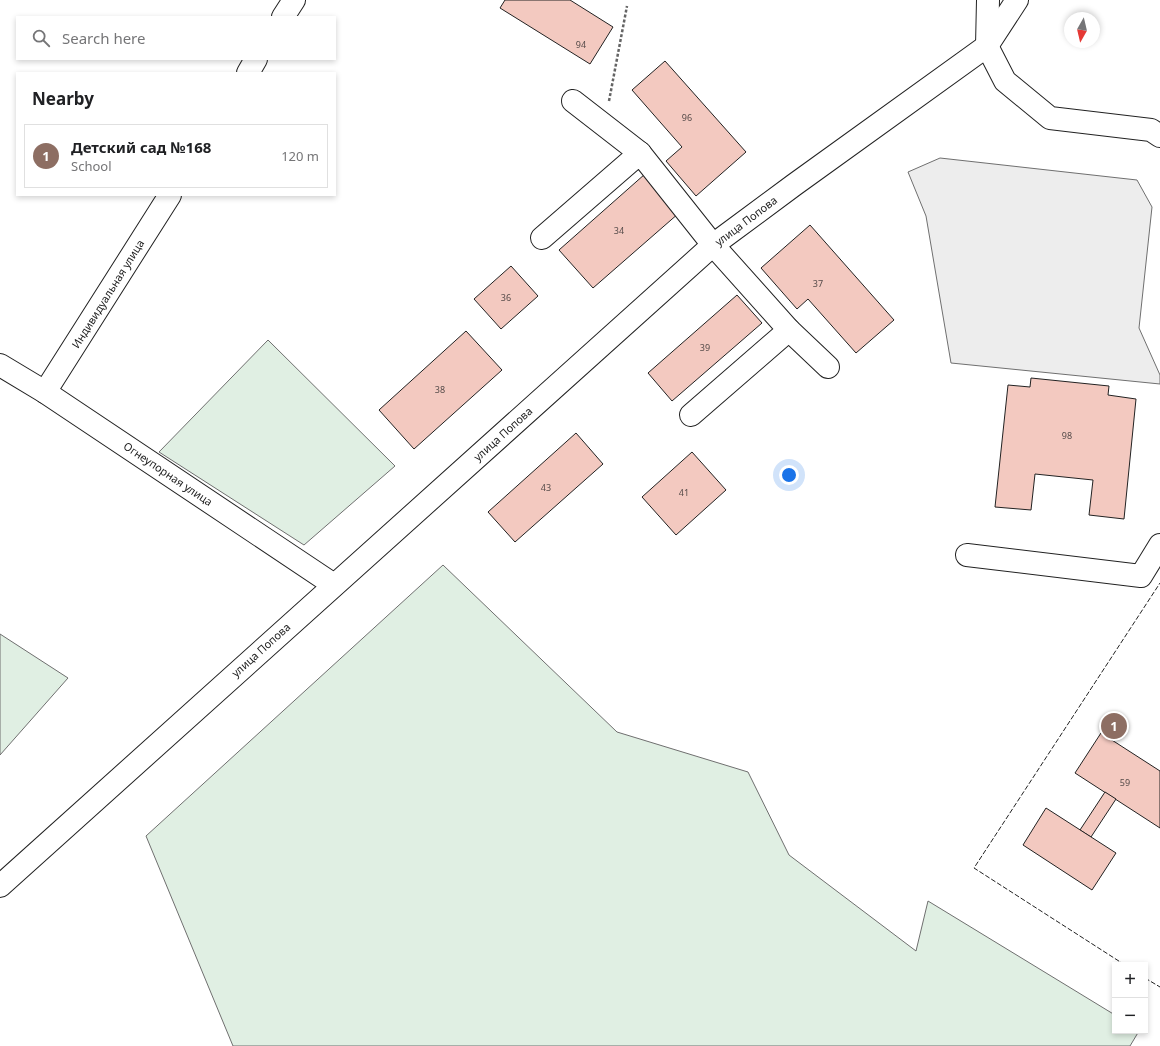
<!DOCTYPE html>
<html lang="en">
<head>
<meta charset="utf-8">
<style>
  :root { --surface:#fff; --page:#f2f2f2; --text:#202124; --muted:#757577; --line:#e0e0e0; --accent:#c62828 }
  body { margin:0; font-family:"Noto Sans",sans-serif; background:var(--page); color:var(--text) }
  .controls { position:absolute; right:12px; bottom:12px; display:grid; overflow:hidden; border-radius:0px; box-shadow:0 2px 6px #0003 }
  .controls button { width:36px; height:36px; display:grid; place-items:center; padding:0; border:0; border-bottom:1px solid var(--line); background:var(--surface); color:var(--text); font:20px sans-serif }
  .compass { position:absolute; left:1064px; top:12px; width:36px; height:36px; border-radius:50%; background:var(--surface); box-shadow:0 2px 6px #0003; rotate:188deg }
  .you { position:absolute; left:789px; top:475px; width:14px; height:14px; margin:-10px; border:3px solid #fff; border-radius:50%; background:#1a73e8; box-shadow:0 0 0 6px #1a73e833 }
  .badge { display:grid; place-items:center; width:26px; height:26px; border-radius:50%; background:var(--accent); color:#fff; font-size:13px; font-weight:700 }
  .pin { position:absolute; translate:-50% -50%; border:2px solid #fff; box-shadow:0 1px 4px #0006 }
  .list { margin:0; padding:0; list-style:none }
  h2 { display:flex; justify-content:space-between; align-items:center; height:52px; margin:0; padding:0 16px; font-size:17px }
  h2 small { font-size:13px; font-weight:400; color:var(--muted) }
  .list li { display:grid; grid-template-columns:26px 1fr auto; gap:12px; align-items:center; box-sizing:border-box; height:64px; margin:0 8px 8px; padding:0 8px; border:1px solid var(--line); border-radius:0px }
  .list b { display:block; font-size:15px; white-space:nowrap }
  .list p { margin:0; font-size:13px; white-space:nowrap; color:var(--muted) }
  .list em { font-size:13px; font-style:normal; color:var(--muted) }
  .icon { flex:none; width:22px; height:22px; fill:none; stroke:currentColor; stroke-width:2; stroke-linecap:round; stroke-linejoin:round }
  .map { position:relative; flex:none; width:1160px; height:1046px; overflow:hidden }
  .search { position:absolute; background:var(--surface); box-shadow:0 2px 6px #0003; left:16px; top:16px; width:320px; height:44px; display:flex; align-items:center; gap:10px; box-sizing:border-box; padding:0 14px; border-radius:0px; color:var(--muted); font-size:15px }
  .panel { position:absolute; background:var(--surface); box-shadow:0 2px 6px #0003; left:16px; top:72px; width:320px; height:124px; border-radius:0px }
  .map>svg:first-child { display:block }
  .green { fill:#e0efe3; stroke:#6f6f6f }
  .parking { fill:#ededed; stroke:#6f6f6f }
  .building { fill:#f3c9c0; stroke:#222 }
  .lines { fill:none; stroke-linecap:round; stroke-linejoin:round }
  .minor-casing { stroke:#222; stroke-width:24 }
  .path { stroke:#646464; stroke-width:2.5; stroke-dasharray:3 2; stroke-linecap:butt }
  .minor { stroke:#fff; stroke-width:22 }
  .fence { stroke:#222; stroke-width:1; stroke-dasharray:5 2; stroke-linecap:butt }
  .labels { text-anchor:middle; stroke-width:3; stroke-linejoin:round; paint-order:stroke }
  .number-label { font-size:9px; fill:#564c4a }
  .street-label { font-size:11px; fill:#222; stroke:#fff }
</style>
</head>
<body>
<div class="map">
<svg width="1160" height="1046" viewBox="0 0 1160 1046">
  <rect width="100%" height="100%" fill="#fff"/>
  <g class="green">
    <path d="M268 340 395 466 304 545 159 452Z"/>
    <path d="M443 565 617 732 748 772 789 855 916 951 928 901 1115 1015V1031H1139L1130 1046H233L146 836Z"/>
    <path d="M0 634 68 678 0 755Z"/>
  </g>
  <path class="parking" d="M940 158 1137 180 1152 207 1139 328 1160 375V384L951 363 926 216 908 172Z"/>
  <g class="building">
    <path d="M505 0H570L613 27 590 64 500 8Z"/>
    <path d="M665 61 746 152 696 196 666 161 682 147 632 90Z"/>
    <path d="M645 174 679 213 593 288 559 250Z"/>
    <path d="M810 225 894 320 856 353 808 299 797 309 761 268Z"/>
    <path d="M511 266 538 296 501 329 474 299Z"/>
    <path d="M737 295 762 323 672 401 648 373Z"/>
    <path d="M466 331 502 370 414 449 379 410Z"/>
    <path d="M1031 378 1109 386 1108 395 1136 399 1124 519 1089 515 1093 480 1035 474 1031 510 995 507 1008 385 1030 387Z"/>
    <path d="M576 433 603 464 515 542 488 512Z"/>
    <path d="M692 452 726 490 676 535 642 497Z"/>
    <path d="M1101 733 1160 771V828L1075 773Z"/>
    <path d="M1105 792 1116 799 1091 837 1080 830Z"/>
    <path d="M1046 808 1116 853 1092 890 1023 845Z"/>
  </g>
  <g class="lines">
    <defs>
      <g id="minor">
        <path d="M988 0 987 46 1005 81 1050 118 1151 130 1160 136"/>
        <path d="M283 17 294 0"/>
        <path d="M248 73 256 59"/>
        <path d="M573 101 640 153"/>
        <path d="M542 238 640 153 713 245 789 330 691 415"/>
        <path d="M789 330 828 367"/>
        <path d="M0 365 45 392 334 585"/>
        <path d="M45 392 170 195"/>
        <path d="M967 555 1141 576 1160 545"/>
        <path d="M0 886 713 245 794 185 987 46 1017 0"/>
      </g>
    </defs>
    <use href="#minor" class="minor-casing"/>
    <path class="path" d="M609 101 627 6"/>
    <use href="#minor" class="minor"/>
    <g class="fence">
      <path d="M1125 965 974 868 1160 583"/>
      <path d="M1145 978 1160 987"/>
    </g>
  </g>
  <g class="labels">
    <g class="number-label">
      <text x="581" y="48">94</text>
      <text x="687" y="121">96</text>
      <text x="619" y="234">34</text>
      <text x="818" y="287">37</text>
      <text x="506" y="301">36</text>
      <text x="705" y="351">39</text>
      <text x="440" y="393">38</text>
      <text x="1067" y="439">98</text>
      <text x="546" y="491">43</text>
      <text x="684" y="496">41</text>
      <text x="1125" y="786">59</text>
    </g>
    <g class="street-label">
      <text transform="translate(746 221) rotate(-37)" y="4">улица Попова</text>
      <text transform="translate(108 294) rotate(-58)" y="4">Индивидуальная улица</text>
      <text transform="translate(503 434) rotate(-42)" y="4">улица Попова</text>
      <text transform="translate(168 474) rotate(34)" y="4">Огнеупорная улица</text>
      <text transform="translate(261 650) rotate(-42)" y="4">улица Попова</text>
    </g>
  </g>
</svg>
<div class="controls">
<button>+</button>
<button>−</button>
</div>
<svg class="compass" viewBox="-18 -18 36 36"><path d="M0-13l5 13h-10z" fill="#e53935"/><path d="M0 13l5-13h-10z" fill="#757577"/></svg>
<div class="you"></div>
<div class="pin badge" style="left:1114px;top:726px;background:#8d6e63">1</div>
<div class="search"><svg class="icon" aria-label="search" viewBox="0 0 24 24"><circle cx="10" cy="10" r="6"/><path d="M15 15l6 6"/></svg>Search here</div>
<section class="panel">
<h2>Nearby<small></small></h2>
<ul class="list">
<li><span class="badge" style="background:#8d6e63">1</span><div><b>Детский сад №168</b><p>School</p></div><em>120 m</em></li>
</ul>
</section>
</div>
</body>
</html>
